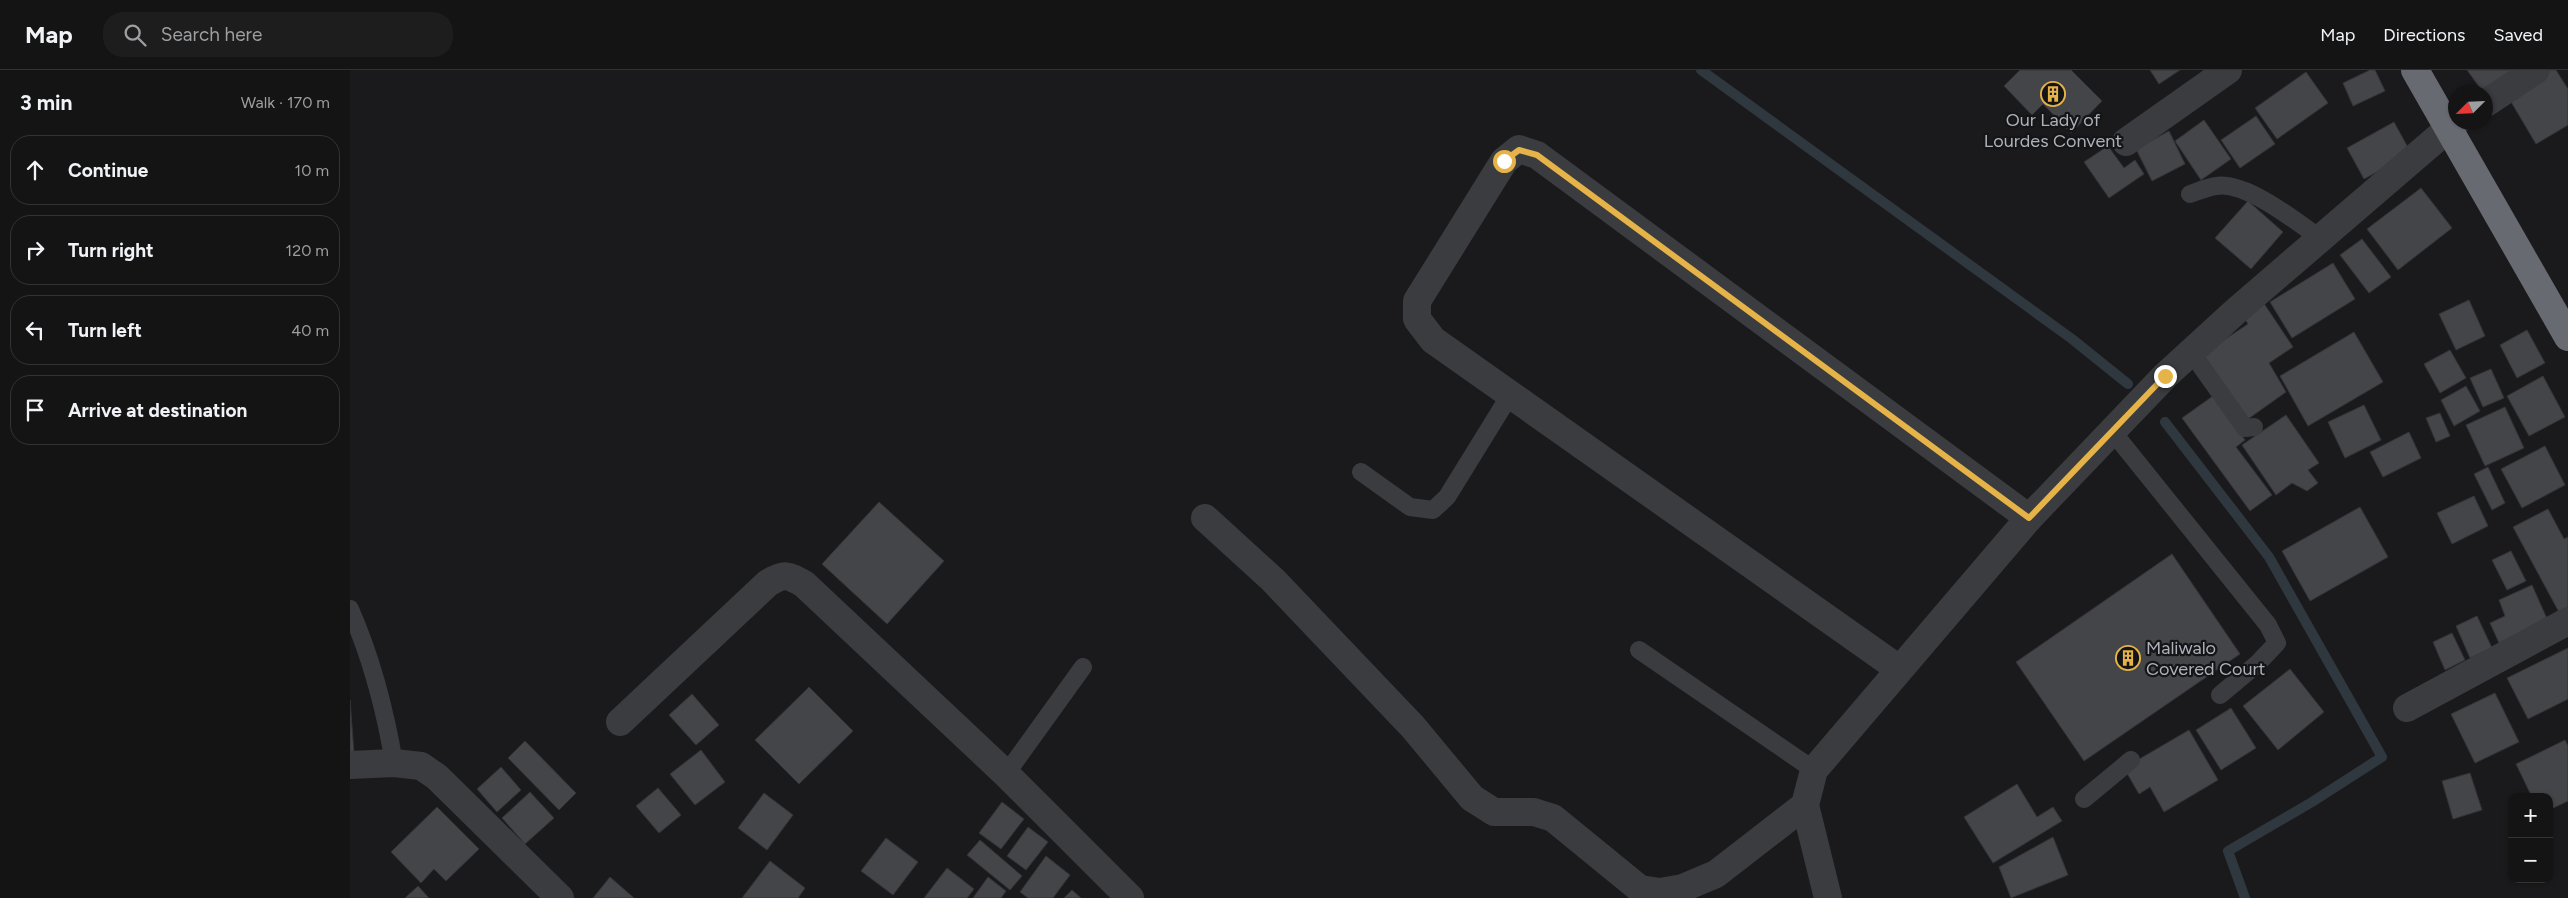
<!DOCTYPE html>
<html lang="en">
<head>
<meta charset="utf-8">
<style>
  :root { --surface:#141415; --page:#1d1d1e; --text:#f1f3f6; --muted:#9d9ea0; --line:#333334 }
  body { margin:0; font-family:Figtree,sans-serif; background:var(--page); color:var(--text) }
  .controls { position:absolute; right:15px; bottom:15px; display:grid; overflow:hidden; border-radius:10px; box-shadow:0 1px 4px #0004 }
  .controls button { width:45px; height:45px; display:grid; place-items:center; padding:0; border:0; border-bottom:1px solid var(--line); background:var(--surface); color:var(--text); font:25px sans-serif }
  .compass { position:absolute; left:2098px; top:15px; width:45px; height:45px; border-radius:50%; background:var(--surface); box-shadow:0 1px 4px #0004; rotate:246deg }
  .stop { position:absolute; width:15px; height:15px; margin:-11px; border:4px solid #e5b348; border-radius:50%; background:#fff }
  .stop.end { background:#e5b348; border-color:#fff; box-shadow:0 1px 5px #0008 }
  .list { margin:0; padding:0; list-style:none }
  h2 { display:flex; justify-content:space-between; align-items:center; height:65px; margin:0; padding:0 20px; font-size:21px }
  h2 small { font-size:16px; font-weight:400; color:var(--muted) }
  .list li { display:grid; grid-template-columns:32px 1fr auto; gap:15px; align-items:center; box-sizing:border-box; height:70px; margin:0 10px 10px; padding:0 10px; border:1px solid var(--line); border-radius:20px }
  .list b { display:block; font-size:19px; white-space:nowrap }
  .list em { font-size:16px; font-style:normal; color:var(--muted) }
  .icon { flex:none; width:28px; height:28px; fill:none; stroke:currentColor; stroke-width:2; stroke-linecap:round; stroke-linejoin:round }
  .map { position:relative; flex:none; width:2218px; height:828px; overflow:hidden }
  header { display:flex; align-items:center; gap:30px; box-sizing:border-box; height:70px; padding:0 25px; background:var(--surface); border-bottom:1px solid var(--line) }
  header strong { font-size:24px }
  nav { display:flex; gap:28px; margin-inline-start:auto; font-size:18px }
  .search { width:350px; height:45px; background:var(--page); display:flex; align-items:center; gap:12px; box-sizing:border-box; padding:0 18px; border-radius:20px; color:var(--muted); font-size:19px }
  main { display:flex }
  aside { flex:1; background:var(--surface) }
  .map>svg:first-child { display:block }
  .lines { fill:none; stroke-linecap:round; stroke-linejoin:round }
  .stream { stroke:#30383f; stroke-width:10 }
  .building { fill:#444549; stroke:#343438 }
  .lane { stroke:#3b3c40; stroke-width:18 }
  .street { stroke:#3b3c40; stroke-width:28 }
  .highway { stroke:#676a71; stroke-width:28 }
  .route { stroke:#e5b348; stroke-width:6 }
  .labels { text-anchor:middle; stroke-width:4.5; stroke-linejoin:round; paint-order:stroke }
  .poi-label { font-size:18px; fill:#adb1ba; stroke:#151517 }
</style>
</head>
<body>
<header>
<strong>Map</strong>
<div class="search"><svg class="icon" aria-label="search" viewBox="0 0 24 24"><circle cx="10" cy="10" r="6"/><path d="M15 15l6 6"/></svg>Search here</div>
<nav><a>Map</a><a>Directions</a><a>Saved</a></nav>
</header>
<main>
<aside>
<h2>3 min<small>Walk · 170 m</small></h2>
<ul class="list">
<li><svg class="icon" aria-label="ahead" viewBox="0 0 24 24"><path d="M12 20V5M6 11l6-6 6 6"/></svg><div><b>Continue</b></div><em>10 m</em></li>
<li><svg class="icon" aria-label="right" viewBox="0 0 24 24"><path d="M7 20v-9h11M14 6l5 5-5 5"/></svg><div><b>Turn right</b></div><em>120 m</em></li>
<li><svg class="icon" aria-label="left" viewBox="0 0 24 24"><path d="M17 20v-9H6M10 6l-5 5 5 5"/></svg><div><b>Turn left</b></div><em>40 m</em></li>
<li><svg class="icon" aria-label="arrive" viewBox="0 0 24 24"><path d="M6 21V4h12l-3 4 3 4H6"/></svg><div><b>Arrive at destination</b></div></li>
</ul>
</aside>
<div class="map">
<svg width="2218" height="828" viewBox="0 0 2218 828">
  <rect width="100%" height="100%" fill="#1a1a1c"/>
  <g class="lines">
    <g class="stream">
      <path d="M1351 0 1722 269 1778 314"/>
      <path d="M1815 352 1919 487 2032 687 1962 732 1878 781 1895 828"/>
    </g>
  </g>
  <g class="building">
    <path d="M1670 0H1721L1752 31 1721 63 1693 34 1682 45 1654 16Z"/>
    <path d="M1800 0H1830L1809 14Z"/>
    <path d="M2020 0H2025L2035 21 2003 36 1993 13Z"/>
    <path d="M2117 0H2173L2133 22Z"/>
    <path d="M2198 0H2206L2218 19V55L2186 74 2157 25Z"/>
    <path d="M1956 2 1978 33 1927 69 1905 38Z"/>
    <path d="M1906 46 1925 74 1890 98 1871 70Z"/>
    <path d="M1854 50 1881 89 1851 110 1825 71Z"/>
    <path d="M2044 52 2061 83 2014 109 1997 78Z"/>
    <path d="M1819 61 1835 94 1802 111 1786 79Z"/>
    <path d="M1758 76 1774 98 1785 90 1794 104 1759 128 1734 92Z"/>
    <path d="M2071 118 2102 158 2048 200 2017 159Z"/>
    <path d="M1898 131 1933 162 1901 199 1865 168Z"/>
    <path d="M2012 169 2041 207 2019 223 1990 185Z"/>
    <path d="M1983 193 2005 229 1942 268 1920 232Z"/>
    <path d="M2119 230 2135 266 2106 280 2089 244Z"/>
    <path d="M1913 232 1943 277 1919 293 1936 322 1898 349 1853 284 1898 254 1893 246Z"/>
    <path d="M2177 260 2195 293 2167 308 2150 275Z"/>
    <path d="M2004 262 2033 312 1958 356 1930 306Z"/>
    <path d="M2100 280 2116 308 2090 323 2074 294Z"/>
    <path d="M2141 299 2154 328 2133 337 2120 308Z"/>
    <path d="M2193 306 2215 347 2179 366 2157 326Z"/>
    <path d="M2116 316 2130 341 2104 356 2091 330Z"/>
    <path d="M1863 326 1895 370 1886 377 1922 425 1900 441 1832 348Z"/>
    <path d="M2014 335 2031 370 1995 388 1978 352Z"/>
    <path d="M2155 337 2174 378 2135 396 2116 355Z"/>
    <path d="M2090 343 2100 366 2086 372 2076 348Z"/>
    <path d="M1936 345 1969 393 1958 400 1968 413 1957 421 1942 413 1926 425 1892 375Z"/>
    <path d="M2059 362 2071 388 2033 407 2020 382Z"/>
    <path d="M2195 376 2215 415 2172 438 2151 399Z"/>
    <path d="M2138 397 2155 433 2142 440 2124 404Z"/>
    <path d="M2124 426 2138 456 2102 474 2087 443Z"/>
    <path d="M529 432 594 491 537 554 472 494Z"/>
    <path d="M2010 437 2038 487 1960 531 1932 481Z"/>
    <path d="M2198 439 2214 469 2218 467V539L2210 544 2163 457Z"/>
    <path d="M2161 481 2176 511 2157 520 2142 490Z"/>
    <path d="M1822 484 1890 584 1734 691 1666 592Z"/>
    <path d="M2182 515 2198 551 2149 573 2140 553 2155 546 2149 530Z"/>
    <path d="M2127 546 2142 578 2120 588 2106 556Z"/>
    <path d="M2102 563 2115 590 2095 600 2083 572Z"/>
    <path d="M2218 578V629L2178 649 2157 608Z"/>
    <path d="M1940 599 1974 642 1928 680 1893 636Z"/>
    <path d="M459 617 503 661 449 714 405 670Z"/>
    <path d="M2145 623 2169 672 2125 693 2101 644Z"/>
    <path d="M342 624 369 655 346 675 319 645Z"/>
    <path d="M0 630 4 683H0Z"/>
    <path d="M1881 638 1906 678 1871 700 1846 660Z"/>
    <path d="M1839 660 1868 710 1814 742 1800 717 1789 724 1774 698Z"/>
    <path d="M2215 670 2218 676V731L2199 740V727H2182L2166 694Z"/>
    <path d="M175 671 226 723 209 740 158 688Z"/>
    <path d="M351 680 375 712 345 735 320 704Z"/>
    <path d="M151 697 171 720 147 742 127 719Z"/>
    <path d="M2120 703 2132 740 2103 749 2092 711Z"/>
    <path d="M1667 714 1687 747 1703 737 1712 751 1643 793 1614 747Z"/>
    <path d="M308 718 331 745 309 763 286 736Z"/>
    <path d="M180 722 204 748 175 774 152 748Z"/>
    <path d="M414 723 443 745 417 780 388 758Z"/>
    <path d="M652 732 674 749 651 779 629 763Z"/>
    <path d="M87 737 129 779 96 811 84 799 71 813 41 782Z"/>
    <path d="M678 757 698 772 676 800 657 786Z"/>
    <path d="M1703 767 1718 805 1661 828 1649 797Z"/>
    <path d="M536 768 568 792 543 825 511 801Z"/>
    <path d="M630 770 672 806 660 820 617 785Z"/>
    <path d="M696 786 720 805 703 828H678L670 822Z"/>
    <path d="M420 791 455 818 448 828H392Z"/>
    <path d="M597 798 624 819 617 828H574Z"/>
    <path d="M260 807 284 828H243Z"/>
    <path d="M638 807 656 821 651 828H623Z"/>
    <path d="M68 816 79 828H55Z"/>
    <path d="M722 820 731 828H714Z"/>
  </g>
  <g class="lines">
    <g class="lane">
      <path d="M1840 124C1849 121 1858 117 1866 116 1896 111 1947 152 1971 169"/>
      <path d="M1841 282 1895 358 1904 357"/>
      <path d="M1762 361 1918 555 1927 573 1907 594 1870 625"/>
      <path d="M1011 402 1060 437 1083 440 1097 427 1160 325"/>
      <path d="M0 539C22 589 35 639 44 693"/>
      <path d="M1289 580 1464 700"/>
      <path d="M656 704 733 597"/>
      <path d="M1734 729 1781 690"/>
    </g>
    <g class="street">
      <path d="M2136 33 2186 0"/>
      <path d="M1776 72 1878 0"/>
      <path d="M855 448 923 510 1063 657 1122 728 1144 742H1184L1203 748 1290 819 1310 822 1333 818 1366 804 1455 735"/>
      <path d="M1549 599 1083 270 1067 249V231L1154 91 1169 79 1187 85 1679 448"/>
      <path d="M2057 638 2218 551"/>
      <path d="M270 652 418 513C435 503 438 505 454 514L656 704 780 828"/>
      <path d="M0 695 44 693 71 696 87 707 210 828"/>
      <path d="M1478 828 1455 735 1464 700 1679 448 1815 306 1886 241 2106 52"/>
    </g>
    <path class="highway" d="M2065 0 2218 267"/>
  </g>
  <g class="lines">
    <path class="route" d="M1154 91 1169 80 1187 85 1679 448 1815 306"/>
  </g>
  <defs>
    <symbol id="building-ring" viewBox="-11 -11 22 22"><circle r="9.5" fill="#151517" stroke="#e5b348" stroke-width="1.5"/><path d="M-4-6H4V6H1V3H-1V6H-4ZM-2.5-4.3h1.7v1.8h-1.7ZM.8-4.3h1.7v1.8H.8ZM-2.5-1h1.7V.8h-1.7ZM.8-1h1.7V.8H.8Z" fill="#e5b348"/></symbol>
  </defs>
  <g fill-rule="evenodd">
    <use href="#building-ring" x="1689" y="10" width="28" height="28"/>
    <use href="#building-ring" x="1764" y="574" width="28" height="28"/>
  </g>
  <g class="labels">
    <g class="poi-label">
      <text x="1703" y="56">Our Lady of<tspan x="1703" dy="21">Lourdes Convent</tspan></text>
      <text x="1796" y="584" text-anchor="start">Maliwalo<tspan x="1796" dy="21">Covered Court</tspan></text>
    </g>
  </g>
</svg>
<div class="controls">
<button>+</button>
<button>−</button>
</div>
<svg class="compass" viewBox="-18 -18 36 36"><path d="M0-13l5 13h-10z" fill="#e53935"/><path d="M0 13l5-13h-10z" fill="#9d9ea0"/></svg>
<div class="stop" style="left:1154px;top:91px"></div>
<div class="stop end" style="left:1815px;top:306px"></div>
</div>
</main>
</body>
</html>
